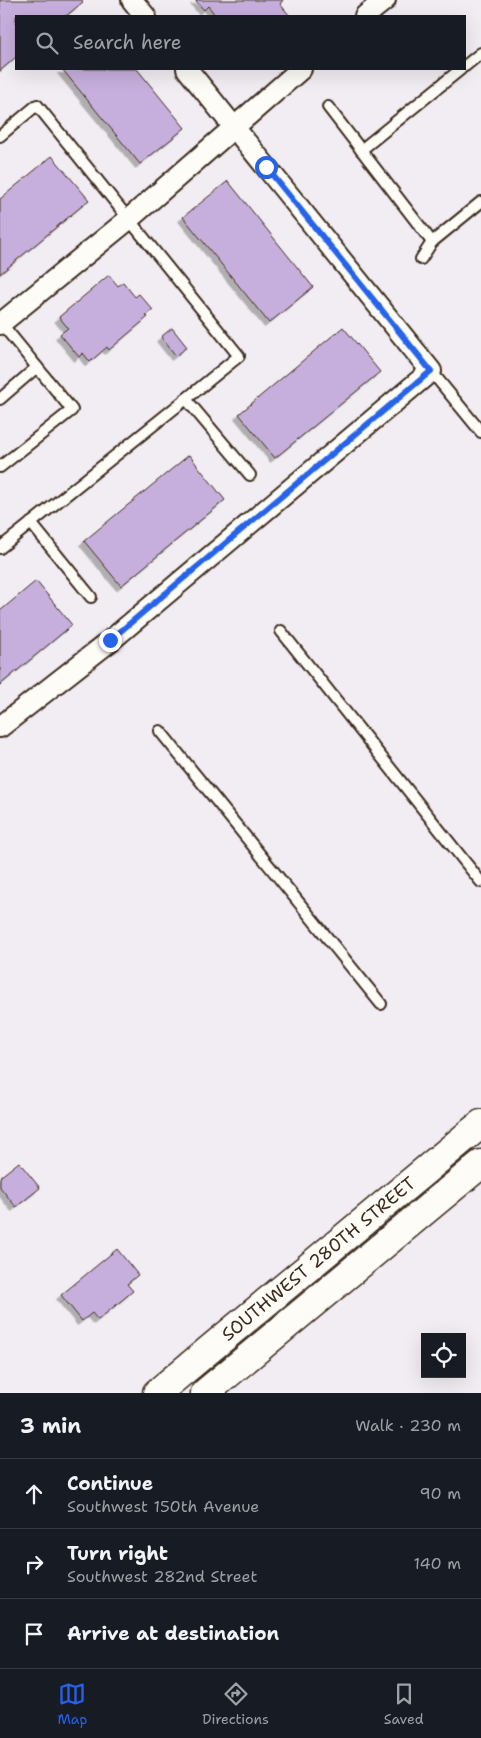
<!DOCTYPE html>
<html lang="en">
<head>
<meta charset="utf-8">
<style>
  :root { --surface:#171b24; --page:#20242c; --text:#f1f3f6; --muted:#9ea1a6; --line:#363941; --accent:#2563eb }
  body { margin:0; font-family:"Shantell Sans",sans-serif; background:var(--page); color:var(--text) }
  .controls { position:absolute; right:15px; bottom:15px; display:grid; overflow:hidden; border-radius:0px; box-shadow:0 5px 20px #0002 }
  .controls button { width:45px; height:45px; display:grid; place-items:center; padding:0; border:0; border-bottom:1px solid var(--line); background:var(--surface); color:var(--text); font:25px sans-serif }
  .stop { position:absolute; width:15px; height:15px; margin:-11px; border:4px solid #2563eb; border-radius:50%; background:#fff }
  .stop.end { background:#2563eb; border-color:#fff; box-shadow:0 1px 5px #0008 }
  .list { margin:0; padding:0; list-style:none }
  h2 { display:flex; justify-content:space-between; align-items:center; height:65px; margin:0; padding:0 20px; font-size:21px }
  h2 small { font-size:16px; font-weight:400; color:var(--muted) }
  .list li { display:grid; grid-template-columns:32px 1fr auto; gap:15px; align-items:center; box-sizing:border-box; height:70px; padding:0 20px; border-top:1px solid var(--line) }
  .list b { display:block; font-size:19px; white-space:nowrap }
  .list p { margin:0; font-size:16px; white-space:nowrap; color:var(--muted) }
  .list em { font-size:16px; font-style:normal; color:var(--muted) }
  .icon { flex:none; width:28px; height:28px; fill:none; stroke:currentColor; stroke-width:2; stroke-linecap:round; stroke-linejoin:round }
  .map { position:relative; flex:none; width:481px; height:1393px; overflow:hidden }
  .search { position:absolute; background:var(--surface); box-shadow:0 5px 20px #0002; left:15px; right:15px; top:15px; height:55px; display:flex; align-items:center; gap:12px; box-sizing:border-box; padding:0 18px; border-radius:0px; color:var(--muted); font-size:19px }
  .sheet { height:275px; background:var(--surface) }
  nav { display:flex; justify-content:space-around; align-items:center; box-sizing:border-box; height:70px; border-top:1px solid var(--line); background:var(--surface); font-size:14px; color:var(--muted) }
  nav a { display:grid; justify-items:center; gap:2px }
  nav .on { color:var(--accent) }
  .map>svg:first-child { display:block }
  .building { fill:#c7afdd; stroke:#3b2a1e; filter:url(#shadow) }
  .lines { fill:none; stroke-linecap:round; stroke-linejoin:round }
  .lane-casing { stroke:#3b2a1e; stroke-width:14 }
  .street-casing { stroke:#3b2a1e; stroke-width:24 }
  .secondary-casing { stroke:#3b2a1e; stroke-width:31 }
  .lane { stroke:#fdfcf7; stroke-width:10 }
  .street { stroke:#fdfcf7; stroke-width:20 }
  .secondary { stroke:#fdfcf7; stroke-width:28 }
  .route { stroke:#2563eb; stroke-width:6 }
  .labels { text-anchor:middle; stroke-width:4; stroke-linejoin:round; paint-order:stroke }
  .street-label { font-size:18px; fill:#3b2a1e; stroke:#fdfcf7 }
</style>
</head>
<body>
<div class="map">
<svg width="481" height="1393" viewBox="0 0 481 1393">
  <defs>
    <filter id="shadow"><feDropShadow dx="-4.5" dy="4.5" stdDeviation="0" flood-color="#0004"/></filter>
  </defs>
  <rect width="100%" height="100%" fill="#f2edf2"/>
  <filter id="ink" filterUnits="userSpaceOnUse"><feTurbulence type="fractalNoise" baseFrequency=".02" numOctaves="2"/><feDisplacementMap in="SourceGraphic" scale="10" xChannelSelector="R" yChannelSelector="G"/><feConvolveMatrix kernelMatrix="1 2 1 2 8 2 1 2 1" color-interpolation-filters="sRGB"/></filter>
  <g filter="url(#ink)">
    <g class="building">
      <path d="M0 0H82L83 2 66 16H16V57L0 71Z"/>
      <path d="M195 0H283L280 4 290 16H216L208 6 204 10Z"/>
      <path d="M62 69H137L185 128 140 164Z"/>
      <path d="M52 156 89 200 0 274V199Z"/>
      <path d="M228 181 313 287 269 323 183 217Z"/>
      <path d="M109 275 118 286 123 282 135 297 139 294 153 310 146 316 148 317 109 350 107 347 90 362 83 353 79 357 60 334 68 328 59 317Z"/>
      <path d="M343 327 380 372 275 458 239 414Z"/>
      <path d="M172 328 187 347 176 356 161 337Z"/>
      <path d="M189 455 225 500 121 586 84 541Z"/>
      <path d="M36 581 72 625 0 685V611Z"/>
      <path d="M19 1162 40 1188 16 1207 0 1187V1177Z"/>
      <path d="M117 1249 138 1275 127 1284 133 1291 98 1320 92 1313 82 1321 61 1295Z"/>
    </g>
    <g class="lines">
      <defs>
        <g id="lane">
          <path d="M465 66 481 53"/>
          <path d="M328 107 432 242"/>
          <path d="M0 136 37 105 239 356 186 399 250 475"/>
          <path d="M361 150 461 69"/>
          <path d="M421 259 432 242 481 202"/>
          <path d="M431 371 481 432"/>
          <path d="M0 399 37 367"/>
          <path d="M0 467 72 410 1 323"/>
          <path d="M31 523 91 597"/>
          <path d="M0 548 186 399"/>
          <path d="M281 631 481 882"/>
          <path d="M160 731 381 1004"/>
        </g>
        <g id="street">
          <path d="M132 0 145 16"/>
          <path d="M365 16 385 0"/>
          <path d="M0 324 129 219 301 69"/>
          <path d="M0 727 110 641 431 371 187 69"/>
        </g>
        <g id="secondary">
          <path id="s1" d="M157 1393 481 1124"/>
          <path d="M205 1393 481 1164"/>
        </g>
      </defs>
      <use href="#lane" class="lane-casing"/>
      <use href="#street" class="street-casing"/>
      <use href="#secondary" class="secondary-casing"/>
      <use href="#lane" class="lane"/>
      <use href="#street" class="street"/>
      <use href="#secondary" class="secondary"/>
    </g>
  </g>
  <g class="lines" filter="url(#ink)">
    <path class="route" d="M110 640 431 371 266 167"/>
  </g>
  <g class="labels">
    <g class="street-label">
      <text dy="6" stroke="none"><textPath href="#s1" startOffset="210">SOUTHWEST 280TH STREET</textPath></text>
    </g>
  </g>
</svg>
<div class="controls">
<button><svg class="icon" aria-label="locate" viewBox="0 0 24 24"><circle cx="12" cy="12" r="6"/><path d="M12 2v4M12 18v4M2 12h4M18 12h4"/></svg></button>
</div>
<div class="stop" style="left:266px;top:167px"></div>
<div class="stop end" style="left:110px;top:640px"></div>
<div class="search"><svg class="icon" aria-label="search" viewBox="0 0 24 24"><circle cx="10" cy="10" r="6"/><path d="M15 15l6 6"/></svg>Search here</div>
</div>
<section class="sheet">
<h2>3 min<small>Walk · 230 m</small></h2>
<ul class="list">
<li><svg class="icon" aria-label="ahead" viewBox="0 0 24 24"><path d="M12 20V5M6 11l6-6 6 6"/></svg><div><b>Continue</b><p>Southwest 150th Avenue</p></div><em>90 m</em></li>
<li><svg class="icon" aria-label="right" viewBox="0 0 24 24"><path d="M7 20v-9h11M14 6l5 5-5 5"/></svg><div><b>Turn right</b><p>Southwest 282nd Street</p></div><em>140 m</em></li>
<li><svg class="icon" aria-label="arrive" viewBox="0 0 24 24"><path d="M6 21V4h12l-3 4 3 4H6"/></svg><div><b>Arrive at destination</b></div></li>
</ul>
</section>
<nav>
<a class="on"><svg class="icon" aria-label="map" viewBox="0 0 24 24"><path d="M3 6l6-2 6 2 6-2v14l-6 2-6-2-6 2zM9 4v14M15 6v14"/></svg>Map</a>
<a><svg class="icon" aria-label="directions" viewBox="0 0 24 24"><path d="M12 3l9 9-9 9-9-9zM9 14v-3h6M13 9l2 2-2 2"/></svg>Directions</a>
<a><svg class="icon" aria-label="saved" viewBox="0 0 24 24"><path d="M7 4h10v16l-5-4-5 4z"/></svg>Saved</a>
</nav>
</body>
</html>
